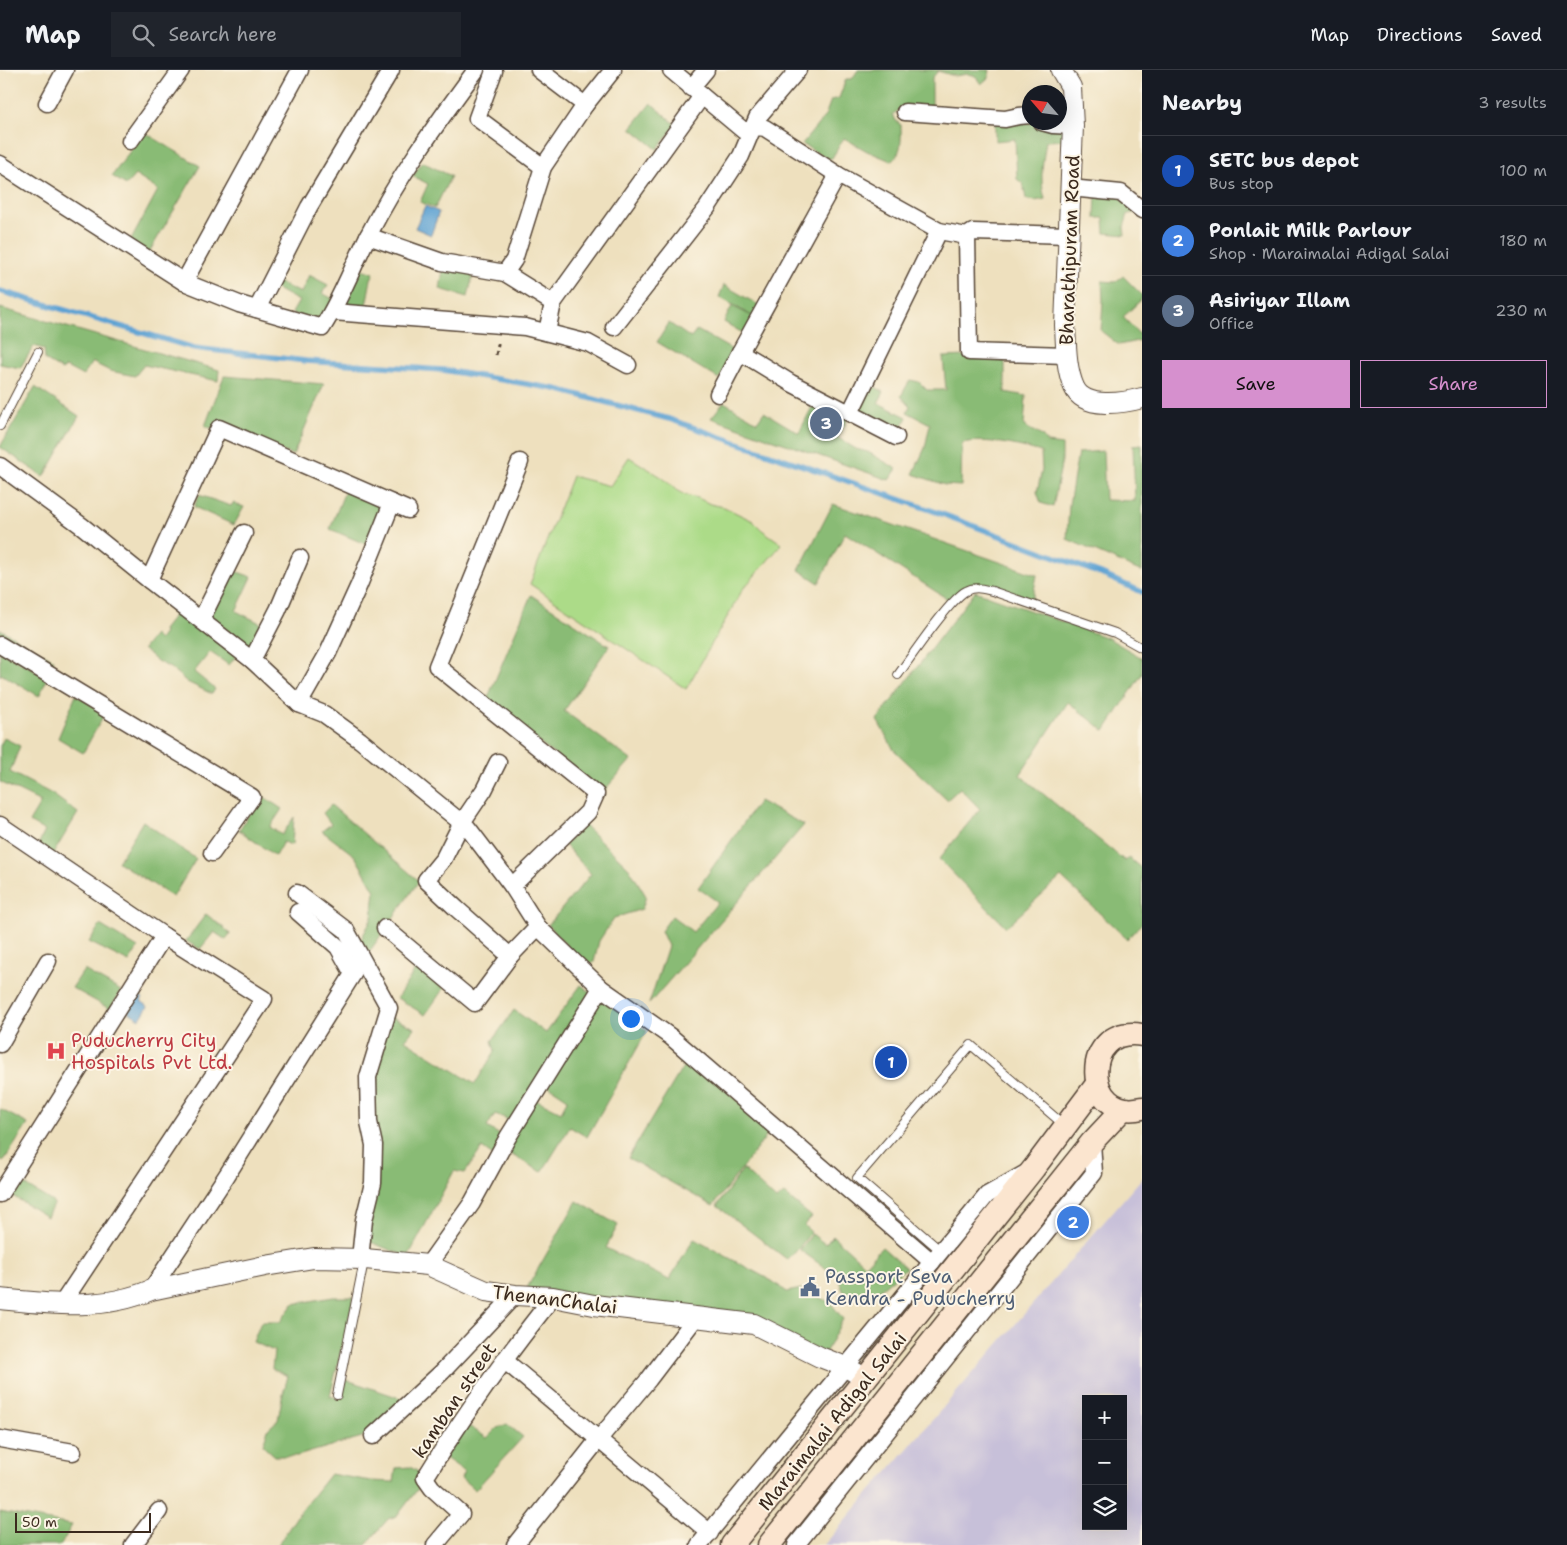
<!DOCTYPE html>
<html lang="en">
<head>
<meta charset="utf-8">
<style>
  :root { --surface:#171b24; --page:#20242c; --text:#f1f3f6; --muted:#9ea1a6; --line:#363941; --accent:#d690ce }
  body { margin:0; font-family:"Shantell Sans",sans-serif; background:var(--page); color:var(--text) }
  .controls { position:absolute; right:15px; bottom:15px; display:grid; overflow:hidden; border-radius:0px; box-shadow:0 5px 20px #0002 }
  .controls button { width:45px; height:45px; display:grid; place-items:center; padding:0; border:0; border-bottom:1px solid var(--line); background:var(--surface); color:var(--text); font:25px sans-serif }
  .compass { position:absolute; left:1022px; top:15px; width:45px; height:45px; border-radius:50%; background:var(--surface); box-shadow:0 5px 20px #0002; rotate:298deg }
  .scale { position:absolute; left:15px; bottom:12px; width:136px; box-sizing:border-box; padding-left:5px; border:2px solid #3b2a1e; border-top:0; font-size:14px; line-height:18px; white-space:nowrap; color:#3b2a1e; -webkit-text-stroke:4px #fcf5e5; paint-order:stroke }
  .you { position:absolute; left:630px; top:948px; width:18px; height:18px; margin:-12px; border:4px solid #fff; border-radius:50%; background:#1a73e8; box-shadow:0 0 0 8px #1a73e833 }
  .badge { display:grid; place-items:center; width:32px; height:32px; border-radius:50%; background:var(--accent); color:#fff; font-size:16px; font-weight:700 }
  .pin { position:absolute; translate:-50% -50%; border:2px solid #fff; box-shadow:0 1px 5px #0006 }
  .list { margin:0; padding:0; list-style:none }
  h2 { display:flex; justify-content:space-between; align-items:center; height:65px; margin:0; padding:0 20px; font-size:21px }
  h2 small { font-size:16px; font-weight:400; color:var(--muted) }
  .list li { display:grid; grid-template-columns:32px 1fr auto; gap:15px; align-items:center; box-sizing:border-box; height:70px; padding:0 20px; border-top:1px solid var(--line) }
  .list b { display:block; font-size:19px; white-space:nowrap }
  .list p { margin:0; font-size:16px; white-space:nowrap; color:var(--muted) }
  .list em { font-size:16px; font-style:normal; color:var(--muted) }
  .actions { display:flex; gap:10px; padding:15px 20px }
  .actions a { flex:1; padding:11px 0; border:1px solid var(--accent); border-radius:0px; text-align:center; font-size:18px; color:var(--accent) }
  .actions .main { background:var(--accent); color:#111 }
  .icon { flex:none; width:28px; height:28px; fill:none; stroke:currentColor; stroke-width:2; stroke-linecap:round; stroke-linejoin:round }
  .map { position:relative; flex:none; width:1142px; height:1475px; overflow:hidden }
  header { display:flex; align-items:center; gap:30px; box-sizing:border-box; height:70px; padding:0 25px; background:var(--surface); border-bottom:1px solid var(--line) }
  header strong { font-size:24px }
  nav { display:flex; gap:28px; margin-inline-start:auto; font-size:18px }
  .search { width:350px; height:45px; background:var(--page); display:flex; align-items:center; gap:12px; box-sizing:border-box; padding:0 18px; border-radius:0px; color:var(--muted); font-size:19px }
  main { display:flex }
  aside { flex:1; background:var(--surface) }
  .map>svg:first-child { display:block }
  .industrial { fill:#c7c0d9; fill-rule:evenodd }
  .green { fill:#acdb88; stroke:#748253 }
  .forest { fill:#89bb74; stroke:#627249 }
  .water { fill:#5ea3d3; stroke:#4c6678 }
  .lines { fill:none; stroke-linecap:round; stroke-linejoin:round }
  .stream { stroke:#5ea3d3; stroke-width:5.5 }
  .service-casing { stroke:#564536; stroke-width:10 }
  .minor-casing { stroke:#564536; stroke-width:19 }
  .tertiary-casing { stroke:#564536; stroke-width:22 }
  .secondary-casing { stroke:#564536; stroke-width:25 }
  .path { stroke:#564536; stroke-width:3; stroke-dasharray:4 4; stroke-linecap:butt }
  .service { stroke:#fff; stroke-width:8 }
  .minor { stroke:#fff; stroke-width:16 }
  .tertiary { stroke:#fff; stroke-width:20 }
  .secondary { stroke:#fbe5cf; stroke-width:22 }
  .labels { text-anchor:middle; stroke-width:4; stroke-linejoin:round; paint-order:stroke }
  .street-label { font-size:19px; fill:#3b2a1e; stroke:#fcf5e5 }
  .health-label { font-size:19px; fill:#be3a42; stroke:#fcf5e5; text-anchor:start }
  .service-label { font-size:19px; fill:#4e5e75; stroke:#fcf5e5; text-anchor:start }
</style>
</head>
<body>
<header>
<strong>Map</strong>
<div class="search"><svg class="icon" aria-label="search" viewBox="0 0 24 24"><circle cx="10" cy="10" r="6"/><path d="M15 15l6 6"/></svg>Search here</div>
<nav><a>Map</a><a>Directions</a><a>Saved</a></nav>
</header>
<main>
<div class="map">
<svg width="1142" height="1475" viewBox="0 0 1142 1475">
  <rect width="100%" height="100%" fill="#fcf5e5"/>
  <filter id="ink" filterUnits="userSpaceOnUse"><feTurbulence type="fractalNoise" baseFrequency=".02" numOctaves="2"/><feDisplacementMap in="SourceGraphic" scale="10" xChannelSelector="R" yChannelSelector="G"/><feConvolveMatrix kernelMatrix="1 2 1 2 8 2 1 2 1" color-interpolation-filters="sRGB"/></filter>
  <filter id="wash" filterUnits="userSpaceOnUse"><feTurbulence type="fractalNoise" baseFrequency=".0096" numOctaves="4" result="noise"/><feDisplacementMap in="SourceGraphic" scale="20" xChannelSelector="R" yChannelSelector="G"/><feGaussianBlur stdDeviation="1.12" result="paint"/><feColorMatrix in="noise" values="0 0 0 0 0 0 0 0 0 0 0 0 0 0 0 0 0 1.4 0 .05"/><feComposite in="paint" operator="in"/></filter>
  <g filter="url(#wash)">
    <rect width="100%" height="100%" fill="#eee0be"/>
    <path class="industrial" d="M1142 1108V1475H824ZM1086 1329H1123V1456H1086Z"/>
    <path class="green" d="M629 387 663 408 676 420 685 425 698 428 710 434 724 437 753 451 762 460 782 474 743 519 686 619 530 514 572 406 610 416Z"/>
    <g class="forest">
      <path d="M858 0H990L988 8 981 14 974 5 967 4 955 6 938 1 932 8V36L902 38 893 44 896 51 901 55C901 68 903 83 891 91L867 81 844 68 832 88 828 89 802 74 825 46 831 30 839 28 846 9H852Z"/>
      <path d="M651 33 676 55 657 79 631 58Z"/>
      <path d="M995 53H1041L1067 58 1068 70 1046 71C1043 91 1039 108 1045 129L1035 131 1026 129 1023 114 1017 109 1015 69 995 71Z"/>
      <path d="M144 62 200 96 148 184 130 172 158 120 135 105 126 115 112 106Z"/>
      <path d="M422 92 451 106 435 138 420 132 428 114 413 106Z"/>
      <path d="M1096 123 1121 125 1140 142 1128 144 1124 157 1125 165 1105 163 1104 148H1095Z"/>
      <path d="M444 194 474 200 468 227 440 219Z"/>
      <path d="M358 198 374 203 371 209 365 241 338 239Z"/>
      <path d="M309 205 328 215 322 223 335 230 322 255 292 243 299 231 271 216 273 210 301 223Z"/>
      <path d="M1123 206 1142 225V229L1123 247 1142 267V270L1119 275 1101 261 1103 231 1102 211 1115 212Z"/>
      <path d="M724 215 762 237 746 265 724 252 732 236 752 246 719 227Z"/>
      <path d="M0 238 219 300 218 311 144 295 135 306 110 301 92 292 83 306 66 297 62 300 45 290 44 279 34 276 20 298 0 294Z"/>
      <path d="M669 253 691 268 697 260 736 282 719 309 657 272Z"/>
      <path d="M968 286 1005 291V322L1026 326 1024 356 1042 366 1047 373 1062 375V390L1053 437 1041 433 1037 422 1042 400 1041 382C1017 375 986 368 962 373L961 416 945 415 913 404 925 378 930 354 907 342 910 336 901 326 910 310 919 312 927 320H946L943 287Z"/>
      <path d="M224 306 324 314 293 385 205 356Z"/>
      <path d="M868 313 884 322 878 333 907 347 898 366 855 342Z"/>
      <path d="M35 317 79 346 44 407 0 377Z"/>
      <path d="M816 329 848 348 838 368 856 379 868 382 897 399 889 410 711 348 724 332 757 352 764 342 799 363Z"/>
      <path d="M1142 374V502L1067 469 1069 435 1078 383 1103 381 1105 430 1135 431 1133 375Z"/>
      <path d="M345 421 383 433 365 474 330 459Z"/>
      <path d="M199 425 231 436 233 433 244 437 234 455 194 437Z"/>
      <path d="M833 434 1037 505 1032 531 974 514 949 530 845 463 819 513 799 500Z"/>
      <path d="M229 499 252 507 236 541 266 556 256 580 224 558 207 543Z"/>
      <path d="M975 521 1108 568 1142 588V604L1105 661 1068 632 1020 705 1125 791 1129 788 1142 799V853L1127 869 1061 807 1006 857 939 789 980 739 960 718 947 730 894 680 877 650Z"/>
      <path d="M531 525 609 576 564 641 631 690 603 722 486 632Z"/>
      <path d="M176 537 237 585 229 595 210 582 194 602 215 619 212 624 187 612 172 599 157 591 143 579 154 565 159 570 164 563 163 560 174 546 172 541Z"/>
      <path d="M0 559 54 590 48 601 0 570Z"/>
      <path d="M0 581 48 607 39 626 1 604 0 606Z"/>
      <path d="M76 625 105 643 83 683 58 668Z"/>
      <path d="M4 668 20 676 10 702 52 724 78 743 53 784 38 775 45 761 29 752 41 732 0 712V676Z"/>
      <path d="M261 725 282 739 270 757 282 765 294 747 292 775 283 772 275 786 239 760Z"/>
      <path d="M759 731 804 755 649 934 668 876 661 861 672 846 693 862 718 832 698 818Z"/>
      <path d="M331 735 419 811 367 885 358 875 372 848 375 821 355 786 322 761 331 754 323 743Z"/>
      <path d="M143 751 196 789 173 827 118 792Z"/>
      <path d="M583 754 629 798 646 826 642 839 614 848 599 871 594 892 586 897 548 855 591 804 565 775Z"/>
      <path d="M206 844 230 863 226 870 214 862 200 879 186 871Z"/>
      <path d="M100 855 138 878 129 892 89 872Z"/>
      <path d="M417 897 444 918 425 945 397 928Z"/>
      <path d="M84 900 121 921 110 939 72 918Z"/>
      <path d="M581 915 594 925 514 1052 495 1044 487 1057 505 1068 493 1086 482 1078 465 1103 454 1101 408 1187 365 1170 370 1006 388 946 415 958 405 970 475 1014 495 981 492 971 514 940 546 963Z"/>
      <path d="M600 928 647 961 587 1067 570 1057 542 1102 503 1080 533 1028 561 1042 568 1029 547 1015Z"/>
      <path d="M689 987 771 1060 713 1136 628 1088Z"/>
      <path d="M0 1039 28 1054 3 1092 0 1090Z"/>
      <path d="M743 1099 776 1130 784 1124 812 1147 804 1155 811 1162 799 1178 788 1190 717 1136Z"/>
      <path d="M14 1108 54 1133 47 1147 6 1122Z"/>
      <path d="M577 1131 618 1155 606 1178 669 1210 694 1169 772 1211 787 1222 801 1219 830 1232 843 1249 823 1287 766 1258 527 1218Z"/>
      <path d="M812 1164 825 1174 833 1166 865 1195 882 1177 906 1198 865 1232 843 1221 838 1207 800 1180Z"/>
      <path d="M333 1227H354L330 1326 340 1329 347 1310 406 1330 362 1367 297 1386H275L263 1375 268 1359 278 1350 282 1328 288 1306 272 1299 274 1281 253 1272 261 1252H280L293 1234Z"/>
      <path d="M464 1353 487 1368 497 1358 507 1354 523 1367 475 1420 461 1408 464 1401 444 1387Z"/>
      <path d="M410 1397 422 1404 421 1415 397 1446 388 1449 366 1475H278L299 1443 330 1404 371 1411 394 1412 396 1398Z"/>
      <path d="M0 1442 72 1455 61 1475H0Z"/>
    </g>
    <g class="water">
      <path d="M425 136 439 142 431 165 415 158Z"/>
      <path d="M134 923 143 928 141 931 148 936 140 949 124 939Z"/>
    </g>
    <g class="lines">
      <path class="stream" d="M0 221 194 278 306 291 443 300 556 319 669 349 942 444 1101 504 1142 522"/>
    </g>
  </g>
  <g filter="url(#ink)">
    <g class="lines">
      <defs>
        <g id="service">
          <path d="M0 356 38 282"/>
          <path d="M898 605C911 587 950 529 966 521 975 516 983 519 992 521L1115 563 1142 578"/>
          <path d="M941 1181 857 1108 971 975 1064 1055"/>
          <path d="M337 1325 364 1191"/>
        </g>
        <g id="minor">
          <path d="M493 0 494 1 477 48 543 97"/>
          <path d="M539 0 585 35"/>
          <path d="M671 0 744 61 759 57 765 58 838 105 939 161 967 166 973 162 1068 165"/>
          <path d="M691 18 706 0"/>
          <path d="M47 33 65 0"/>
          <path d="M905 42 1005 49 1019 46 1030 45"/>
          <path d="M1042 52 1053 55 1073 56"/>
          <path d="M130 71 181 0"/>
          <path d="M0 94 184 212 239 234 322 258C341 229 353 196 368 166 398 107 437 53 476 0"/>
          <path d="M1070 118 1121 123 1142 140"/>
          <path d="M368 166 442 192 505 203 514 190 543 97 585 35 613 0"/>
          <path d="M967 166 969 282 1066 285"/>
          <path d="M505 203 553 233 702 26"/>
          <path d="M184 212 300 0"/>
          <path d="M257 239 309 137 391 0"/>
          <path d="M333 242 525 257 588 273 628 295"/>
          <path d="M614 257 707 138 741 86 757 48 798 0"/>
          <path d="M547 262 553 233"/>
          <path d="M740 282 791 313 896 367"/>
          <path d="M718 324 740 282 838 105"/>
          <path d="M850 343 939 161"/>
          <path d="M0 396 82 456 149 510 252 590 299 634 324 644 360 670 468 758 512 816 538 857 601 918 671 967 932 1192"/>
          <path d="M149 510 219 358 408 440"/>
          <path d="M201 550 244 463"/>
          <path d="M0 575 252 727 212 783"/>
          <path d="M252 590 278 540 300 488"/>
          <path d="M299 634 328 583 359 515 392 433"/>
          <path d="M498 692 484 720 461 754 444 788 426 810 457 839 510 886"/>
          <path d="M0 755 164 866 264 929 61 1235"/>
          <path d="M512 816 588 742 596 724 437 596 520 392"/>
          <path d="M297 823 346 860 389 938 368 1007 369 1052 374 1075 373 1113 364 1150 360 1189"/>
          <path d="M385 858 475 933 510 886 538 857"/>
          <path d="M0 974 48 891"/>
          <path d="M0 1124 164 866"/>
          <path d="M428 1195 472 1133 508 1067 601 918"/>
          <path d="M151 1220 227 1105 353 904 338 877 298 842"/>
          <path d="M504 1290 710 1463"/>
          <path d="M373 1366 442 1302 515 1225"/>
          <path d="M0 1369 73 1382"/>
          <path d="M133 1475 159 1441"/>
          <path d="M435 1475 461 1444 432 1418 425 1408C464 1344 507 1285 553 1227"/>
          <path d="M515 1475 598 1370 649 1309 697 1246"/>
          <path d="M699 1475 987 1125 1026 1103"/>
          <path d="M796 1475 1094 1103 1092 1072"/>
        </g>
        <g id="tertiary">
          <path d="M1061 0 1071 17 1073 56 1065 255C1066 275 1066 299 1074 317 1084 340 1124 333 1142 328"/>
          <path d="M0 1229C51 1234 103 1241 151 1220L265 1196 314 1188 365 1189 428 1195 486 1221 515 1225 553 1227 594 1235 754 1254 820 1287 846 1297 866 1309"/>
        </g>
        <g id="secondary">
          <path d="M1142 965C1079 954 1083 1052 1142 1038"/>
          <path d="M732 1475 1034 1098 1097 1014"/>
          <path d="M769 1475 1092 1072 1123 1039"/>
        </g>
      </defs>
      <use href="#service" class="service-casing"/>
      <use href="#minor" class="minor-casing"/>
      <use href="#tertiary" class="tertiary-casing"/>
      <use href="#secondary" class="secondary-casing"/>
      <path class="path" d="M496 285 499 270"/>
      <use href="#service" class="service"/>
      <use href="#minor" class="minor"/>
      <use href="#tertiary" class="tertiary"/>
      <use href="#secondary" class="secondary"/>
    </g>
  </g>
  <defs>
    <symbol id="hospital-bare" viewBox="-9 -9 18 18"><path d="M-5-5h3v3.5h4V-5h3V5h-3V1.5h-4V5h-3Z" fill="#e0444e" stroke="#fcf5e5" stroke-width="2.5" paint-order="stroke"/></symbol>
    <symbol id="civic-bare" viewBox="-9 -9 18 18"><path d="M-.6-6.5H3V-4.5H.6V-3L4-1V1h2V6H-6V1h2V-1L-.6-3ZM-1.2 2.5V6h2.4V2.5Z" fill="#5c6f8a" stroke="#fcf5e5" stroke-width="2.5" paint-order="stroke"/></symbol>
  </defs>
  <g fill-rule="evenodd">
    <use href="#hospital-bare" x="42" y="967" width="28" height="28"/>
    <use href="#civic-bare" x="796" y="1203" width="28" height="28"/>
  </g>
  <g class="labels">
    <g class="street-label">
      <text transform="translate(1069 180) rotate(-88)" y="7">Bharathipuram Road</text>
      <text transform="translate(555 1229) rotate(7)" y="7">ThenanChalai</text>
      <text transform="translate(454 1330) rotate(-56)" y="7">kamban street</text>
      <text transform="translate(832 1351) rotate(-51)" y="7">Maraimalai Adigal Salai</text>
    </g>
    <g class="health-label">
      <text x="71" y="977">Puducherry City<tspan x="71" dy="22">Hospitals Pvt Ltd.</tspan></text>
    </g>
    <g class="service-label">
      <text x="825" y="1213">Passport Seva<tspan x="825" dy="22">Kendra - Puducherry</tspan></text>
    </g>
  </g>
</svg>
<div class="controls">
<button>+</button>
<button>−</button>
<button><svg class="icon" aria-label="layers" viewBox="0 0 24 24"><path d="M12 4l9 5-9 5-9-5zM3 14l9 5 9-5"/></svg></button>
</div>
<svg class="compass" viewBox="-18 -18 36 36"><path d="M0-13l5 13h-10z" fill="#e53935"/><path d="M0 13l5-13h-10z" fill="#9ea1a6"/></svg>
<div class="scale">50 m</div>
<div class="you"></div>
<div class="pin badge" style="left:891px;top:992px;background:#1a4fb4">1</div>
<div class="pin badge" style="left:1073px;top:1152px;background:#3f7fe0">2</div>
<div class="pin badge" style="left:826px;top:353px;background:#5c6f8a">3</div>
</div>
<aside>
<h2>Nearby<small>3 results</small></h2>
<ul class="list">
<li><span class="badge" style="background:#1a4fb4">1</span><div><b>SETC bus depot</b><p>Bus stop</p></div><em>100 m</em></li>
<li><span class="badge" style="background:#3f7fe0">2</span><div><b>Ponlait Milk Parlour</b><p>Shop · Maraimalai Adigal Salai</p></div><em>180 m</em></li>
<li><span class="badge" style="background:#5c6f8a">3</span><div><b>Asiriyar Illam</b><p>Office</p></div><em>230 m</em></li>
</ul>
<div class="actions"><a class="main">Save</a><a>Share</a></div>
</aside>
</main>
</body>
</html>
